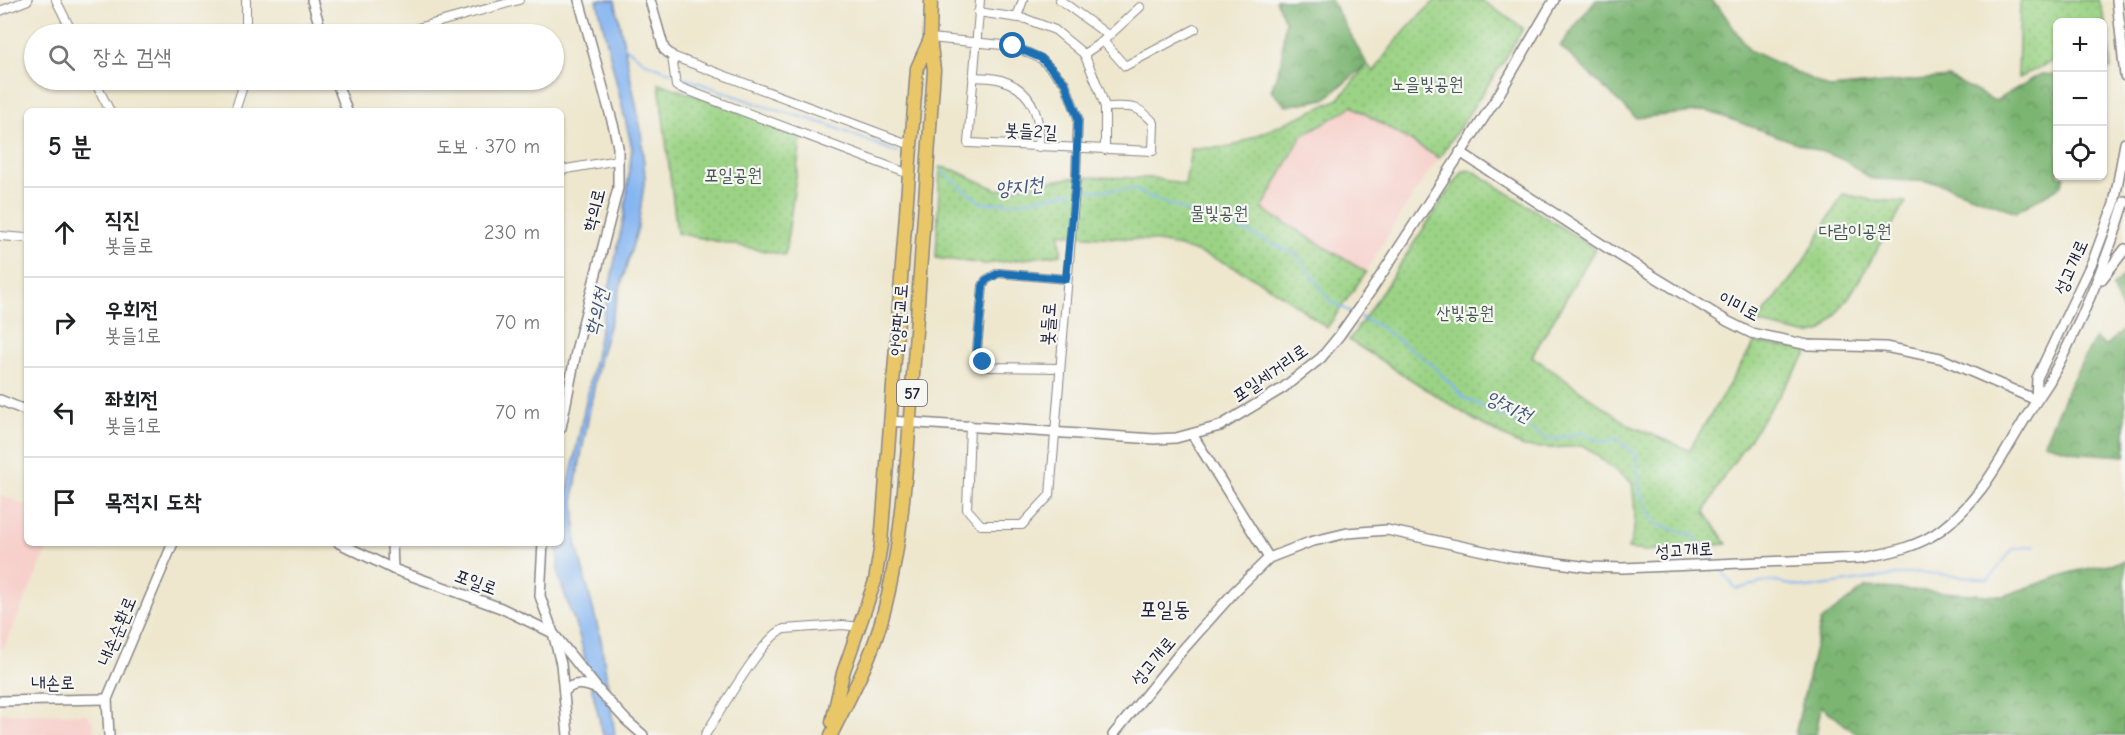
<!DOCTYPE html>
<html lang="ko">
<head>
<meta charset="utf-8">
<style>
  :root { --surface:#fff; --page:#f2f2f2; --text:#202124; --muted:#757577; --line:#e0e0e0 }
  body { margin:0; font-family:"Comic Neue","Poor Story",sans-serif; background:var(--page); color:var(--text) }
  .controls { position:absolute; right:18px; top:18px; display:grid; overflow:hidden; border-radius:9px; box-shadow:0 2px 4px #0004 }
  .controls button { width:54px; height:54px; display:grid; place-items:center; padding:0; border:0; border-bottom:2px solid var(--line); background:var(--surface); color:var(--text); font:30px sans-serif }
  .stop { position:absolute; width:18px; height:18px; margin:-14px; border:4px solid #1f6fb2; border-radius:50%; background:#fff }
  .stop.end { background:#1f6fb2; border-color:#fff; box-shadow:0 2px 6px #0008 }
  .list { margin:0; padding:0; list-style:none }
  h2 { display:flex; justify-content:space-between; align-items:center; height:78px; margin:0; padding:0 24px; font-size:26px }
  h2 small { font-size:20px; font-weight:400; color:var(--muted) }
  .list li { display:grid; grid-template-columns:39px 1fr auto; gap:18px; align-items:center; box-sizing:border-box; height:90px; padding:0 24px; border-top:2px solid var(--line) }
  .list b { display:block; font-size:22px; white-space:nowrap }
  .list p { margin:0; font-size:20px; white-space:nowrap; color:var(--muted) }
  .list em { font-size:20px; font-style:normal; color:var(--muted) }
  .icon { flex:none; width:33px; height:33px; fill:none; stroke:currentColor; stroke-width:2; stroke-linecap:round; stroke-linejoin:round }
  .map { position:relative; flex:none; width:2125px; height:735px; overflow:hidden }
  .search { position:absolute; background:var(--surface); box-shadow:0 2px 4px #0004; left:24px; top:24px; width:540px; height:66px; display:flex; align-items:center; gap:15px; box-sizing:border-box; padding:0 21px; border-radius:33px; color:var(--muted); font-size:22px }
  .panel { position:absolute; background:var(--surface); box-shadow:0 2px 4px #0004; left:24px; top:108px; width:540px; height:438px; border-radius:9px }
  .map>svg:first-child { display:block }
  .built { fill:#f7d0cb }
  .forest { fill:url(#forest-crowns); stroke:#4f6c56; stroke-width:1.5 }
  .park { fill:url(#park-dots); stroke:#5e7a60; stroke-width:1.5 }
  .water { fill:#86b6f1; stroke:#546c96; stroke-width:1.5 }
  .lines { fill:none; stroke-linecap:round; stroke-linejoin:round }
  .stream { stroke:#86b6f1; stroke-width:2 }
  .minor-casing { stroke:#888484; stroke-width:10 }
  .tertiary-casing { stroke:#888484; stroke-width:12 }
  .primary-casing { stroke:#888484; stroke-width:15 }
  .minor { stroke:#fff; stroke-width:8 }
  .tertiary { stroke:#fff; stroke-width:9 }
  .primary { stroke:#e9c769; stroke-width:12 }
  .route { stroke:#1f6fb2; stroke-width:8 }
  .labels { text-anchor:middle; stroke-width:4.5; stroke-linejoin:round; paint-order:stroke }
  .shield { fill:#f6f6f2; stroke:#626272; stroke-width:1.5 }
  .shield-label { font-size:16px; font-weight:bold; fill:#22223b }
  .park-label { font-size:18px; fill:#465751; stroke:#f6f6f2 }
  .street-label { font-size:18px; fill:#22223b; stroke:#f6f6f2 }
  .water-label { font-size:20px; font-style:italic; fill:#45567b; stroke:#f6f6f2 }
  .quarter-label { font-size:21px; fill:#22223b; stroke:#f6f6f2 }
</style>
</head>
<body>
<div class="map">
<svg width="2125" height="735" viewBox="0 0 2125 735">
  <defs>
    <pattern id="forest-crowns" width="20" height="18" patternUnits="userSpaceOnUse" patternTransform="scale(1.5)"><rect width="20" height="18" fill="#7cb572"/><path d="M2 6a3 3 0 1 1 6 0M12 15a3 3 0 1 1 6 0" fill="none" stroke="#65935f"/></pattern>
    <pattern id="park-dots" width="8" height="8" patternUnits="userSpaceOnUse" patternTransform="scale(1.5)"><rect width="8" height="8" fill="#9bd385"/><path d="M2 2h.1M6 6h.1" fill="none" stroke="#85b574" stroke-width="1.8" stroke-linecap="round"/></pattern>
  </defs>
  <rect width="100%" height="100%" fill="#f6f6f2"/>
  <filter id="ink" filterUnits="userSpaceOnUse"><feTurbulence type="fractalNoise" baseFrequency=".0167" numOctaves="2"/><feDisplacementMap in="SourceGraphic" scale="12" xChannelSelector="R" yChannelSelector="G"/><feConvolveMatrix kernelMatrix="1 2 1 2 8 2 1 2 1" color-interpolation-filters="sRGB"/></filter>
  <filter id="wash" filterUnits="userSpaceOnUse"><feTurbulence type="fractalNoise" baseFrequency=".008" numOctaves="4" result="noise"/><feDisplacementMap in="SourceGraphic" scale="24" xChannelSelector="R" yChannelSelector="G"/><feGaussianBlur stdDeviation="1.35" result="paint"/><feColorMatrix in="noise" values="0 0 0 0 0 0 0 0 0 0 0 0 0 0 0 0 0 1.4 0 .05"/><feComposite in="paint" operator="in"/></filter>
  <g filter="url(#wash)">
    <rect width="100%" height="100%" fill="#eee7ce"/>
    <g class="built">
      <path d="M1352 106 1439 158 1400 215 1366 272 1261 209 1301 137 1308 131 1338 117Z"/>
      <path d="M0 495 27 506V543H50L4 648 0 649Z"/>
      <path d="M0 713 87 714 94 724V735H0Z"/>
    </g>
    <g class="forest">
      <path d="M1276 0H1331L1367 64 1325 99 1286 106 1271 91 1281 62 1285 21Z"/>
      <path d="M1595 0H1710L1719 7 1749 50 1830 88 1949 77 1995 101 2041 74 2057 75 2058 176H2065L2061 186 2016 212 1935 182 1872 179 1842 159 1707 111 1636 118 1560 46Z"/>
      <path d="M2125 274V315L2112 288Z"/>
      <path d="M2125 328V456L2080 453 2044 443 2069 386 2095 338 2106 346Z"/>
      <path d="M2125 561V735H1858L1821 706 1816 735H1795L1821 621 1866 587 2003 596 2072 572Z"/>
    </g>
    <g class="park">
      <path d="M1436 0H1481L1523 28 1504 61 1439 158 1352 106C1335 119 1316 125 1301 137L1262 209 1366 272 1327 328C1274 287 1221 252 1152 241 1122 237 1091 238 1060 233L1061 254 985 264 936 258 940 167 954 170 998 190 1076 177 1154 178 1185 185 1191 149 1231 147 1339 99 1367 64 1374 72C1391 44 1412 22 1436 0Z"/>
      <path d="M2020 0H2099L2107 28 2111 69 2103 68 2102 22H2058L2057 61H2053L2018 78Z"/>
      <path d="M659 83 802 133 785 255 677 233Z"/>
      <path d="M1472 170 1595 249 1532 356 1629 425 1689 450 1755 342 1809 351 1721 481 1705 512 1727 544 1645 551 1628 549C1638 525 1635 509 1632 483L1584 446 1552 448 1524 447 1476 421 1349 340C1389 285 1423 226 1463 171Z"/>
      <path d="M1843 194 1872 200 1906 202 1849 297 1823 331 1809 335 1756 323 1801 266Z"/>
    </g>
    <path class="water" d="M597 0H615L641 130 645 177 638 227 600 357 574 492 576 543 601 640 615 735H603L580 638 558 574V543H561V523L624 216 632 148Z"/>
    <g class="lines">
      <g class="stream">
        <path d="M623 45 646 63 672 73"/>
        <path d="M677 75 763 106 826 124 898 153"/>
        <path d="M943 172 981 203H1013L1072 192"/>
        <path d="M1078 191 1134 189 1162 202 1245 231 1297 255 1331 302 1353 313"/>
        <path d="M1358 316 1381 327 1431 364 1464 398 1523 425 1549 440 1582 433 1605 442 1618 439 1637 456 1640 492 1654 523 1694 536 1713 560"/>
        <path d="M1719 567 1736 589 1770 581 1807 588 1918 572 1989 579 2013 549 2035 546"/>
      </g>
    </g>
  </g>
  <g filter="url(#ink)">
    <g class="lines">
      <defs>
        <g id="minor">
          <path d="M56 0 73 34"/>
          <path d="M980 0 968 143 1153 151 1154 123C1137 103 1129 107 1105 107"/>
          <path d="M1060 0 1108 35"/>
          <path d="M0 11 28 0"/>
          <path d="M978 12 1026 19 1055 30 1084 54 1099 89 1105 107V150"/>
          <path d="M1017 17 1023 0"/>
          <path d="M246 34V0"/>
          <path d="M396 34 519 0"/>
          <path d="M930 38 1013 46 1041 59 1065 83 1078 118 1076 177 1050 495 1022 525H981L967 509 970 425"/>
          <path d="M1103 41 1125 66 1195 29"/>
          <path d="M1084 54 1103 41 1140 7"/>
          <path d="M973 77C982 78 992 77 1001 80 1033 90 1041 116 1039 147"/>
          <path d="M94 80 110 111"/>
          <path d="M235 111 245 80"/>
          <path d="M561 170 618 160"/>
          <path d="M909 174 676 86 672 56 911 145"/>
          <path d="M0 236 27 238"/>
          <path d="M1060 368 988 367 979 356 977 350 983 286 986 280 998 273 1066 279"/>
          <path d="M705 735C719 714 763 636 784 629L843 625 860 627"/>
        </g>
        <g id="tertiary">
          <path d="M312 0 322 34"/>
          <path d="M650 0 664 49 672 56"/>
          <path d="M2117 0 2125 76"/>
          <path d="M336 80 347 111"/>
          <path d="M1460 152 1609 249 1727 321 1751 333 1808 345 1885 347 1940 358 2036 400"/>
          <path d="M2102 279 2125 249"/>
          <path d="M0 400 27 411"/>
          <path d="M2036 400 2037 378 2094 258 2114 204 2125 143"/>
          <path d="M889 421 1154 439 1176 438 1220 426 1283 388 1321 358 1339 336 1370 292 1498 96 1554 0"/>
          <path d="M561 428 577 347 618 188V147L614 128 579 0"/>
          <path d="M1192 434 1269 558"/>
          <path d="M339 543 393 569 501 608 553 633 601 693 626 720 643 735"/>
          <path d="M392 543 393 569"/>
          <path d="M543 543 540 596 553 633 561 664 568 735"/>
          <path d="M564 692C573 681 585 684 597 689"/>
          <path d="M0 701 107 699"/>
          <path d="M109 735 107 699 173 543"/>
          <path d="M1113 735 1179 654 1235 591 1269 558 1310 542 1347 533 1387 530 1511 557 1589 567 1623 568 1861 558C1889 553 1919 547 1942 529 1981 499 1997 465 2022 424 2030 410 2040 396 2049 382 2081 324 2106 263 2125 201"/>
        </g>
        <g id="primary">
          <path d="M832 722 843 673 875 581 881 544 917 68 930 39"/>
          <path d="M831 735C847 702 867 667 878 632 903 553 907 457 913 375 920 273 927 172 934 70L930 38 931 0"/>
        </g>
      </defs>
      <use href="#minor" class="minor-casing"/>
      <use href="#tertiary" class="tertiary-casing"/>
      <use href="#primary" class="primary-casing"/>
      <use href="#minor" class="minor"/>
      <use href="#tertiary" class="tertiary"/>
      <use href="#primary" class="primary"/>
    </g>
  </g>
  <g class="lines" filter="url(#ink)">
    <path class="route" d="M983 362 977 350 983 286 986 280 999 273 1066 279 1076 177 1078 118 1065 83 1041 58 1013 46"/>
  </g>
  <g class="labels">
    <rect class="shield" x="897" y="380" width="30" height="26" rx="4.5"/>
    <g class="shield-label">
      <text x="912" y="399">57</text>
    </g>
    <g class="park-label">
      <text x="1427" y="90">노을빛공원</text>
      <text x="733" y="181">포일공원</text>
      <text x="1219" y="219">물빛공원</text>
      <text x="1855" y="237">다람이공원</text>
      <text x="1465" y="319">산빛공원</text>
    </g>
    <g class="street-label">
      <text transform="translate(1031 131) rotate(3)" y="6">봇들2길</text>
      <text transform="translate(594 210) rotate(-76)" y="6">학의로</text>
      <text transform="translate(2071 267) rotate(-66)" y="6">성고개로</text>
      <text transform="translate(1739 306) rotate(27)" y="6">이미로</text>
      <text transform="translate(899 320) rotate(-86)" y="6">안양판교로</text>
      <text transform="translate(1048 324) rotate(-86)" y="6">봇들로</text>
      <text transform="translate(1270 373) rotate(-35)" y="6">포일세거리로</text>
      <text transform="translate(1684 550) rotate(-3)" y="6">성고개로</text>
      <text transform="translate(476 582) rotate(20)" y="6">포일로</text>
      <text transform="translate(117 631) rotate(-68)" y="6">내손순환로</text>
      <text transform="translate(1153 661) rotate(-50)" y="6">성고개로</text>
      <text transform="translate(53 683) rotate(-1)" y="6">내손로</text>
    </g>
    <g class="water-label">
      <text transform="translate(1019 186) rotate(-7)" y="7">양지천</text>
      <text transform="translate(596 312) rotate(-77)" y="7">학의천</text>
      <text transform="translate(1509 406) rotate(26)" y="7">양지천</text>
    </g>
    <g class="quarter-label">
      <text x="1165" y="616">포일동</text>
    </g>
  </g>
</svg>
<div class="controls">
<button>+</button>
<button>−</button>
<button><svg class="icon" aria-label="locate" viewBox="0 0 24 24"><circle cx="12" cy="12" r="6"/><path d="M12 2v4M12 18v4M2 12h4M18 12h4"/></svg></button>
</div>
<div class="stop" style="left:1013px;top:46px"></div>
<div class="stop end" style="left:983px;top:362px"></div>
<div class="search"><svg class="icon" aria-label="search" viewBox="0 0 24 24"><circle cx="10" cy="10" r="6"/><path d="M15 15l6 6"/></svg>장소 검색</div>
<section class="panel">
<h2>5 분<small>도보 · 370 m</small></h2>
<ul class="list">
<li><svg class="icon" aria-label="ahead" viewBox="0 0 24 24"><path d="M12 20V5M6 11l6-6 6 6"/></svg><div><b>직진</b><p>봇들로</p></div><em>230 m</em></li>
<li><svg class="icon" aria-label="right" viewBox="0 0 24 24"><path d="M7 20v-9h11M14 6l5 5-5 5"/></svg><div><b>우회전</b><p>봇들1로</p></div><em>70 m</em></li>
<li><svg class="icon" aria-label="left" viewBox="0 0 24 24"><path d="M17 20v-9H6M10 6l-5 5 5 5"/></svg><div><b>좌회전</b><p>봇들1로</p></div><em>70 m</em></li>
<li><svg class="icon" aria-label="arrive" viewBox="0 0 24 24"><path d="M6 21V4h12l-3 4 3 4H6"/></svg><div><b>목적지 도착</b></div></li>
</ul>
</section>
</div>
</body>
</html>
